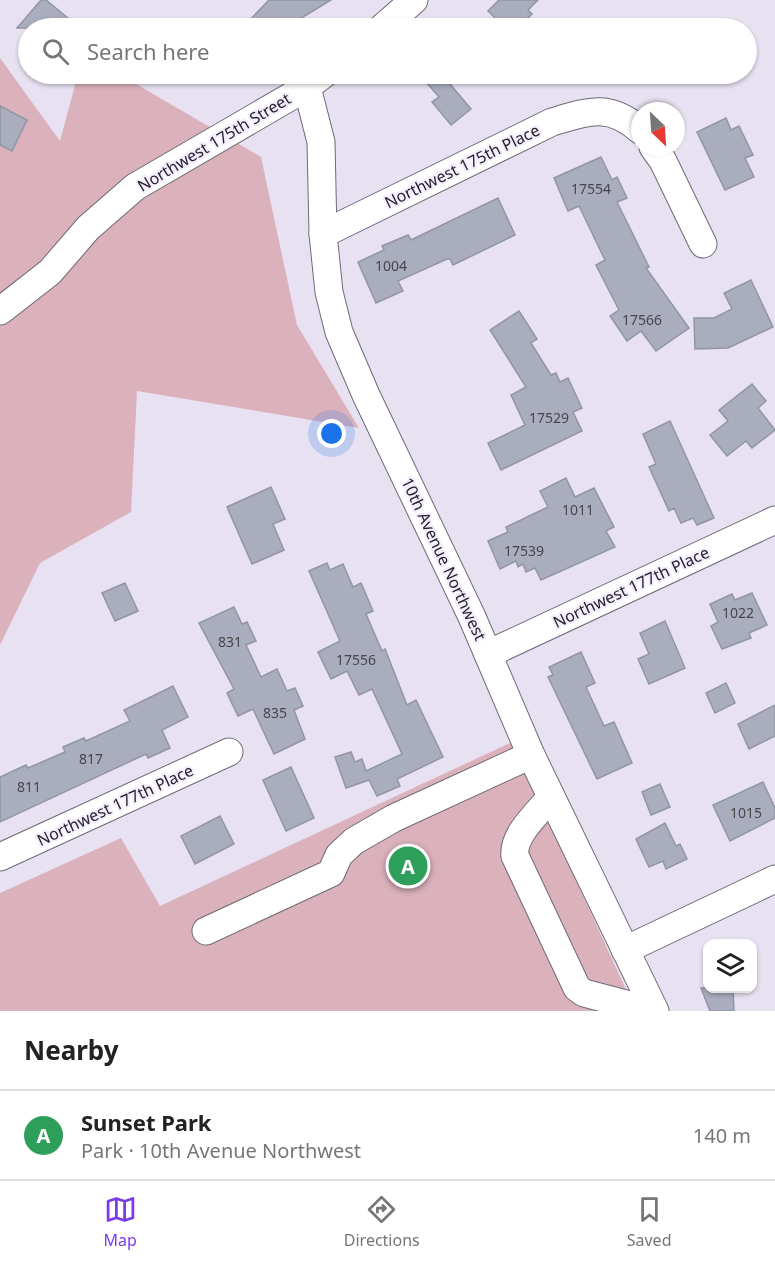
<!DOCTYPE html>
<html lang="en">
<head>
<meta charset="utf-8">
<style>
  :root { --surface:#fff; --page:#f2f2f2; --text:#222; --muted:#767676; --line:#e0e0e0; --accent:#7c3aed }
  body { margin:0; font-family:"Noto Sans",sans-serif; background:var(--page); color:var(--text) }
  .controls { position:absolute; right:18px; bottom:18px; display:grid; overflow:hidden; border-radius:12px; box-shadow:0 2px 4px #0004 }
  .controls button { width:54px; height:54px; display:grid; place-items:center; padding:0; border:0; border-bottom:2px solid var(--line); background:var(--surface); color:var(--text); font:30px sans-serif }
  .compass { position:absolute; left:631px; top:102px; width:54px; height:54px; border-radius:50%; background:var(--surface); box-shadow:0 2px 4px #0004; rotate:155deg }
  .you { position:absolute; left:332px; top:434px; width:21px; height:21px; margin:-15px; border:4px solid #fff; border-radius:50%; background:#1a73e8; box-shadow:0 0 0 9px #1a73e833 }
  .badge { display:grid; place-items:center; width:39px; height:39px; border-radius:50%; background:var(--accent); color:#fff; font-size:20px; font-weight:700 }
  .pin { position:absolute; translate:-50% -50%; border:3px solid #fff; box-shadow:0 2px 6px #0006 }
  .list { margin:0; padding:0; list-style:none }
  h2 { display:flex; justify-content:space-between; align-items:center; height:78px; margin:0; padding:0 24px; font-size:26px }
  h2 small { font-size:20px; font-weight:400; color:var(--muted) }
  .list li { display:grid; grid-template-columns:39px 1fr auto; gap:18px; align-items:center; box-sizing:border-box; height:90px; padding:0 24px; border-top:2px solid var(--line) }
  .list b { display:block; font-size:22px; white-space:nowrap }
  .list p { margin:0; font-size:20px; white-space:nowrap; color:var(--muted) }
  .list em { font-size:20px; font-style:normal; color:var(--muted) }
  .icon { flex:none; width:33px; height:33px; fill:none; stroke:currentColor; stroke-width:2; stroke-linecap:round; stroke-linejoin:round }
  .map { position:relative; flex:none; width:775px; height:1011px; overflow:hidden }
  .search { position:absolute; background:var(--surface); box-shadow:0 2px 4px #0004; left:18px; right:18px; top:18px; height:66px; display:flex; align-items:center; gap:15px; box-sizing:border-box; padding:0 21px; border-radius:33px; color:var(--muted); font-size:22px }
  .sheet { height:168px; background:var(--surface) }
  nav { display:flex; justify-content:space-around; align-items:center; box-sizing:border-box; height:84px; border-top:2px solid var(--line); background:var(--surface); font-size:16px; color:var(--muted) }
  nav a { display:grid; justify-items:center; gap:3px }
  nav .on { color:var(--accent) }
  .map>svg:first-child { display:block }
  .green { fill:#dbb2bc }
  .building { fill:#a9adbd; stroke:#9195a4; stroke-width:1.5 }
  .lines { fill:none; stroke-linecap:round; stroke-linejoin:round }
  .minor-casing { stroke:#6e6977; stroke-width:29 }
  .minor { stroke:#fff; stroke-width:27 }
  .labels { text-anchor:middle; stroke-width:4.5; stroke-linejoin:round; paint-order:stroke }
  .number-label { font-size:14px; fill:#47464e }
  .street-label { font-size:16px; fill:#262329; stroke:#f5eeff }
</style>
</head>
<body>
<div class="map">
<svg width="775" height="1011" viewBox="0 0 775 1011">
  <rect width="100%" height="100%" fill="#e8e1f2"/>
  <g class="green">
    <path d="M0 58 60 141 78 74H119L261 157 297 325 359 428 137 391 131 512 40 563 0 645Z"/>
    <path d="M512 742 636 1011H0V893L121 838 160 906Z"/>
  </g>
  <g class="building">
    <path d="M41 0H46L80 28H17Z"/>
    <path d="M269 0H331L285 28H242Z"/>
    <path d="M499 0H538L528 10 532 14 518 28H505L488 11Z"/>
    <path d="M419 74H463L450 84 471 109 451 125 432 102 439 97Z"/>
    <path d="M0 106 27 120 12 151 0 145Z"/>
    <path d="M726 118 731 130 739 126 753 155 745 158 754 177 725 190 697 132Z"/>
    <path d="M601 157 612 180 617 177 627 198 617 202 649 267 646 268 689 328 656 351 641 331 627 341 610 316 619 310 596 265 605 260 579 206 568 211 554 178Z"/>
    <path d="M498 198 515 235 453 265 450 259H447L398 281 403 291 376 303 358 262 384 250 382 246 408 235 411 240Z"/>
    <path d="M751 280 773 327 728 348 695 349 694 318H714L732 309 724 293Z"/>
    <path d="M519 311 537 339 531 343 551 375 556 373 560 382 568 378 582 408 573 412 582 431 501 470 488 443 525 425 511 395 526 387 490 330Z"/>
    <path d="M752 384 766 401 758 408 775 430 752 448 746 441 727 456 710 435 728 421 719 410Z"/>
    <path d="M670 421 714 518 697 525 693 518 681 523 674 508 669 511 649 467 656 464 643 434Z"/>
    <path d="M566 478 575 497 594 488 614 527 606 531 615 547 541 580 535 568 526 572 523 564 518 567 516 561 500 569 488 541 508 532 506 527 548 507 540 491Z"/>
    <path d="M271 487 285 519 273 524 284 550 252 564 227 507Z"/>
    <path d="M327 563 330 570 343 564 353 587 361 583 373 611 366 614 382 651 385 649 407 705 416 700 443 757 397 779 400 786 377 796 369 780 346 788 335 757 351 752 355 762 362 759 366 771 402 754 372 689 359 695 347 671 331 679 318 652 340 641 309 571Z"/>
    <path d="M125 583 138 611 115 621 102 593Z"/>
    <path d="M752 593 767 625 749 633 751 638 722 649 711 626 718 622 710 604 732 594 735 600Z"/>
    <path d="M234 607 242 624 247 622 256 641 246 645 261 677 277 669 287 691 295 688 303 706 294 710 305 739 274 754 253 709 238 716 227 693 234 689 199 623Z"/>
    <path d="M665 621 685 668 649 684 638 659 649 654 640 633Z"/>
    <path d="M581 652 595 683 586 687 604 726 614 722 632 763 597 779 548 677 553 675 549 667Z"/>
    <path d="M726 683 735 703 715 713 706 693Z"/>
    <path d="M173 686 188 717 162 730 170 748 148 758 146 754 0 822V777L26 765 28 768 65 752 63 747 84 738 86 741 130 721 124 710Z"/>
    <path d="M775 705V736L749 749 738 724Z"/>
    <path d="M291 767 314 818 286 831 263 780Z"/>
    <path d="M763 782 775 808V818L730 841 713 805Z"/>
    <path d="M660 784 670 807 651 815 642 792Z"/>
    <path d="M220 816 234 844 195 864 181 836Z"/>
    <path d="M665 823 676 846 680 844 687 859 666 869 663 861 649 867 636 839Z"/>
    <path d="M701 988H733L734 1011H710Z"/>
  </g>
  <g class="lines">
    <defs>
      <g id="minor">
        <path d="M382 28 414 0"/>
        <path d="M307 87 321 142 323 234 329 292 339 332 366 395 472 617 531 755 655 1011"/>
        <path d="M653 147 663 161 703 244"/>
        <path d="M323 234 552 122C589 111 609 103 640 130"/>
        <path d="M0 311 50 272 88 228 135 187 307 87 324 74"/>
        <path d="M488 654 775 520"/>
        <path d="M551 797C539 812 512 835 515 856L577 988 584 993 653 1011"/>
        <path d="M0 857 229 752"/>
        <path d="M206 931 331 873 339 855 354 841 394 818 531 755"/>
        <path d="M625 950 775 879"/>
      </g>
    </defs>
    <use href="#minor" class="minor-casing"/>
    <use href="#minor" class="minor"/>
  </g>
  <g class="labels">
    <g class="number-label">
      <text x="591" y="194">17554</text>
      <text x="391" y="271">1004</text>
      <text x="642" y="325">17566</text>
      <text x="549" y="423">17529</text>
      <text x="578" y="515">1011</text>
      <text x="524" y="556">17539</text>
      <text x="738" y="618">1022</text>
      <text x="230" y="647">831</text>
      <text x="356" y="665">17556</text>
      <text x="275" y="718">835</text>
      <text x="91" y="764">817</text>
      <text x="29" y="792">811</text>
      <text x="746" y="818">1015</text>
    </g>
    <g class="street-label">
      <text transform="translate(214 142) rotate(-31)" y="6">Northwest 175th Street</text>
      <text transform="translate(462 166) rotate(-26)" y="6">Northwest 175th Place</text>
      <text transform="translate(444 559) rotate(65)" y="6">10th Avenue Northwest</text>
      <text transform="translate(631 587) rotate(-25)" y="6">Northwest 177th Place</text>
      <text transform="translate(115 805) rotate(-25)" y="6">Northwest 177th Place</text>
    </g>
  </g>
</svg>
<div class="controls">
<button><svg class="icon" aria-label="layers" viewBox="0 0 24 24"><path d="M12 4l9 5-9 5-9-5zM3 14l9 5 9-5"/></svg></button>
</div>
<svg class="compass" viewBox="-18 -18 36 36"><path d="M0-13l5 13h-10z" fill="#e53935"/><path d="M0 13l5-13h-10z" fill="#767676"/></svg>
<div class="you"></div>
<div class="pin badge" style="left:408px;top:866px;background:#2e9e5b">A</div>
<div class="search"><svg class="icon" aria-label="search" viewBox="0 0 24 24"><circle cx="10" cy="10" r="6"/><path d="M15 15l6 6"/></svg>Search here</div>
</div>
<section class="sheet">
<h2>Nearby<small></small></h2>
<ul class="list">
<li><span class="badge" style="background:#2e9e5b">A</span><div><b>Sunset Park</b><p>Park · 10th Avenue Northwest</p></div><em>140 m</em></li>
</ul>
</section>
<nav>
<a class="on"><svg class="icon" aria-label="map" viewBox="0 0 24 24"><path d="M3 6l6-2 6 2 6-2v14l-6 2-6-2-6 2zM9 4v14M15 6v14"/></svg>Map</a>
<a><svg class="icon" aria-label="directions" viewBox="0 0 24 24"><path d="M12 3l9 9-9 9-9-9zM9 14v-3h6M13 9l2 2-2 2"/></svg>Directions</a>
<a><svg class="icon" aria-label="saved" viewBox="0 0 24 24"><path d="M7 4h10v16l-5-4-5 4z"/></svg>Saved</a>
</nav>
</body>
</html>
